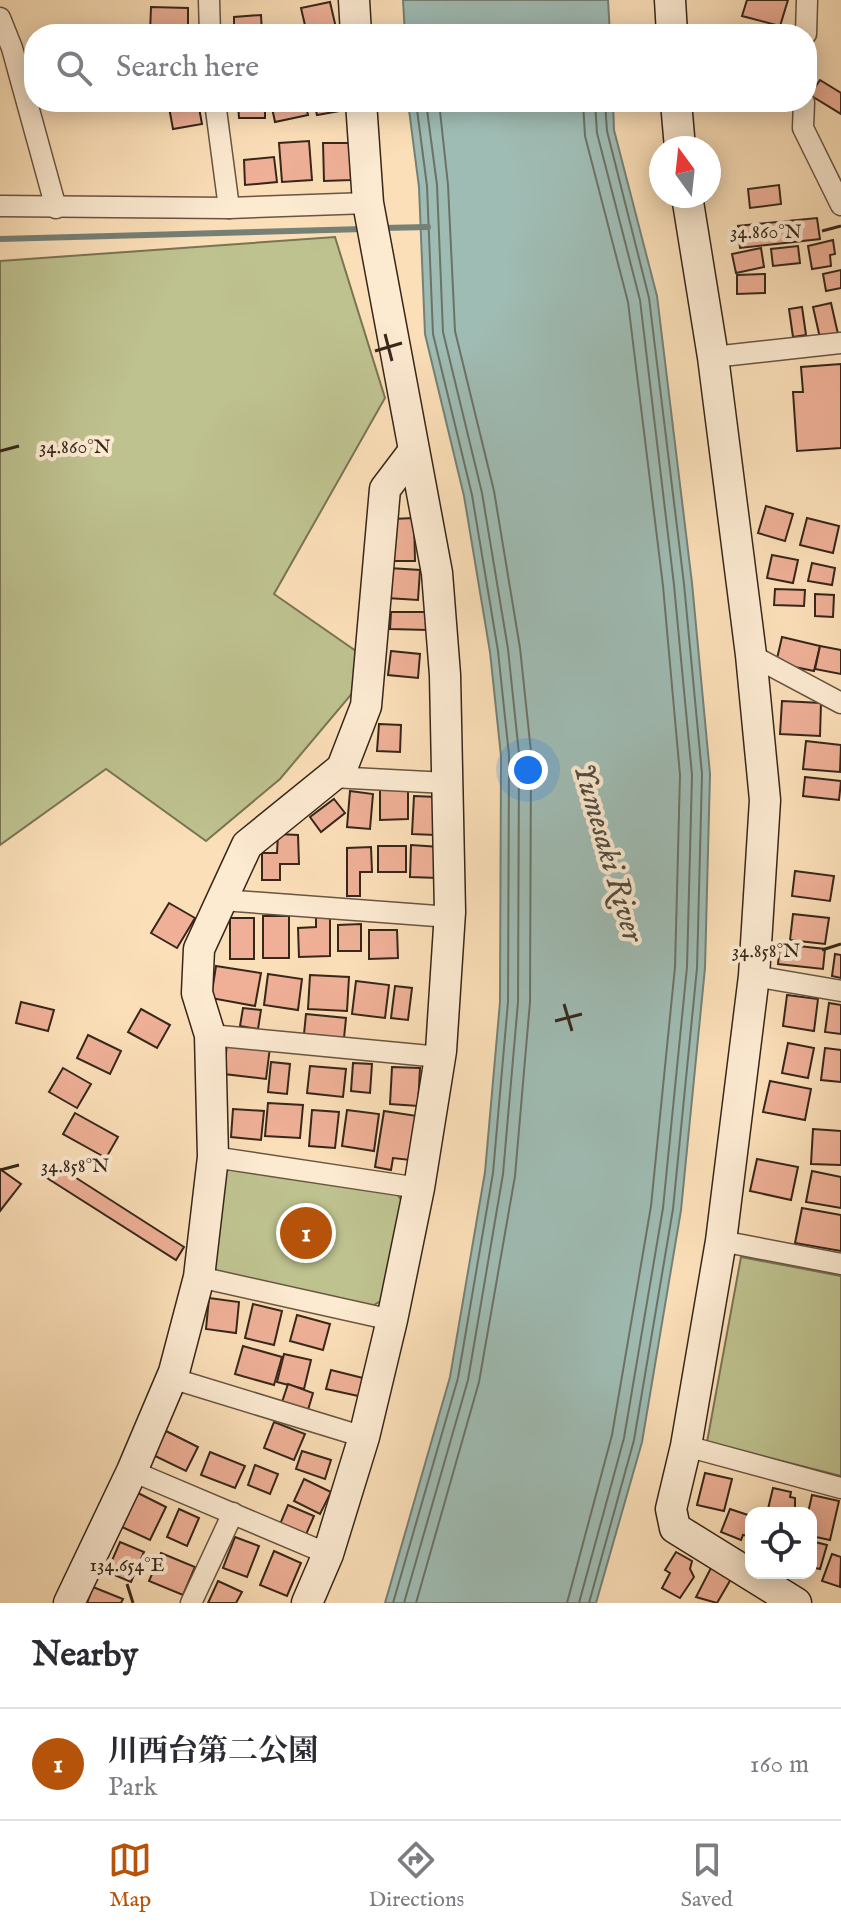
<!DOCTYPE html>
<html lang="en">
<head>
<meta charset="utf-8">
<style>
  :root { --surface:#fff; --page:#f2f2f3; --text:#2b2b33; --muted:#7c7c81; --line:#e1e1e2; --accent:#b45309 }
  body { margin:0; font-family:"IM FELL English","Noto Serif JP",serif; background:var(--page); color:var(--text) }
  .controls { position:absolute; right:24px; bottom:24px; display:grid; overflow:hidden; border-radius:16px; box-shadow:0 4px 20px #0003 }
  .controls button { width:72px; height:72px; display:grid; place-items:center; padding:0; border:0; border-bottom:2px solid var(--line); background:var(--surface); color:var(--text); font:40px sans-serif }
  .compass { position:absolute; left:649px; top:136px; width:72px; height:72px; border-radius:50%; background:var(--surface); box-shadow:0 4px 20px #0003; rotate:345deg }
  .you { position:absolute; left:528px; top:770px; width:28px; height:28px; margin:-20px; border:6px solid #fff; border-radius:50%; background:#1a73e8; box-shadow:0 0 0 12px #1a73e833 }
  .badge { display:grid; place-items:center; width:52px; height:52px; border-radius:50%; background:var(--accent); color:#fff; font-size:26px; font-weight:700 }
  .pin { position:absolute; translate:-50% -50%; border:4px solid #fff; box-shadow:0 2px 8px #0006 }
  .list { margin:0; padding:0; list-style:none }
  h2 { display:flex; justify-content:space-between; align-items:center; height:104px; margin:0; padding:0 32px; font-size:34px }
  h2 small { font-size:26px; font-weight:400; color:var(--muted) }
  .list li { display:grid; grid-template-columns:52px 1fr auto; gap:24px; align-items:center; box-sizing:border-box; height:112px; padding:0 32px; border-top:2px solid var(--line) }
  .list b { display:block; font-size:30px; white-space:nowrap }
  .list p { margin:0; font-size:26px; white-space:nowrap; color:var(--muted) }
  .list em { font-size:26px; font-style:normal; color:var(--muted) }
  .icon { flex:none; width:44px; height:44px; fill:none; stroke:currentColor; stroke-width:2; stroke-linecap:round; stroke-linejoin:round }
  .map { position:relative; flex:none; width:841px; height:1603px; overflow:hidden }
  .search { position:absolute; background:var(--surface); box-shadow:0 4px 20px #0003; left:24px; right:24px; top:24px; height:88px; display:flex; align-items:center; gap:20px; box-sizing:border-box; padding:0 28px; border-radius:32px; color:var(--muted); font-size:30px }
  .sheet { height:216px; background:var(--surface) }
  nav { display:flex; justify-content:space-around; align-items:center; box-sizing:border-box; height:112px; border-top:2px solid var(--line); background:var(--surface); font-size:22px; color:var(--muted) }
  nav a { display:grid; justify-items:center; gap:4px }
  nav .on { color:var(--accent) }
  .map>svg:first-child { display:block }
  .green { fill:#bec28f; stroke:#7a7454; stroke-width:2 }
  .water { fill:#9fbcb4; stroke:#758076; stroke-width:2 }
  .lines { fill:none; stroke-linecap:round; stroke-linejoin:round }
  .shore { stroke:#6b7267; stroke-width:2 }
  .stream { stroke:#758076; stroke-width:6 }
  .building { fill:#efb097; stroke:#37271a; stroke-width:2 }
  .street-casing { stroke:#685542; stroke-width:23 }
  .secondary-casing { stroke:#37271a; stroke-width:33 }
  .street { stroke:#fcead1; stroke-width:20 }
  .secondary { stroke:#fcead1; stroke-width:30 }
  .ticks { fill:none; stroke:#37271a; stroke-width:3 }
  .labels { text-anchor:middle; stroke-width:8; stroke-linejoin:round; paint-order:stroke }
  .water-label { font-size:32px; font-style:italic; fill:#514c40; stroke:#fcead1 }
  .ticks-label { font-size:20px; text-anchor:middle; fill:#37271a; stroke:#fcead1; stroke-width:8; stroke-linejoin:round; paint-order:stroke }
</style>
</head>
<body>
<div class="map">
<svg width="841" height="1603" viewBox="0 0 841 1603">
  <rect width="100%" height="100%" fill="#fbdfb8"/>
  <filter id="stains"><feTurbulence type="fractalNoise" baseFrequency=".0025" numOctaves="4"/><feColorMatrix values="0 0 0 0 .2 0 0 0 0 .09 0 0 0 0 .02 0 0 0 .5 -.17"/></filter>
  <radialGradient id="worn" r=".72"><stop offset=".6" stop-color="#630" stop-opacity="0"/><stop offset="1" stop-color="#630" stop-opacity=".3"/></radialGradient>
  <g class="green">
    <path d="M335 237 385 398 274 594 376 665 280 779 206 841 106 769 0 845V261Z"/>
    <path d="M229 1169 397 1194 404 1204 386 1298 372 1306 218 1273 210 1262 219 1176Z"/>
    <path d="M741 1257 841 1276V1476L707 1442Z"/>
  </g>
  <g class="water">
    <path d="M403 0H608L610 34H405Z"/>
    <path d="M408 102H613L614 130 657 296 692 583 710 774 705 968 681 1210 642 1442 596 1603H385L450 1377 485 1172 500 1002 501 756 490 652 464 496 425 334 419 187Z"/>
  </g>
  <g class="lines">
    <g class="shore">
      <path d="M393 1603 458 1378 493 1173 508 1002 509 755 498 651 472 495 433 334 427 186 416 102"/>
      <path d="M404 1603 468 1380 503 1174 518 1002 519 754 508 649 482 493 443 332 437 185 426 102"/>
      <path d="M416 1603 479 1382 515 1176 530 1002 531 752 520 648 494 491 455 331 448 185 439 102"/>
      <path d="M567 1603 612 1435 651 1206 675 967 680 775 663 586 628 302 585 136 583 102"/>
      <path d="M579 1603 624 1438 663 1208 687 967 692 775 674 585 640 300 597 133 595 102"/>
      <path d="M589 1603 634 1440 673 1209 697 968 702 774 684 584 649 298 607 131 605 102"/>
    </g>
    <g class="stream">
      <path d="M383 228 428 227"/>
      <path d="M0 239 364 229"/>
    </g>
  </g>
  <g class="building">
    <path d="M747 0H788L780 26 742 16Z"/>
    <path d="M330 2 336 28 307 34 301 8Z"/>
    <path d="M151 7 188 8V34L150 33Z"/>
    <path d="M261 15 262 34H234V17Z"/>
    <path d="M820 80 841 93V114L810 95Z"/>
    <path d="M168 102H198L202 124 173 129Z"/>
    <path d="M238 102H265V118H239Z"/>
    <path d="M305 102 308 115 275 122 271 103Z"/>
    <path d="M314 102H350L351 109 317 115Z"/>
    <path d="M309 141 312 180 282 182 279 143Z"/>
    <path d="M323 143H350L351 180 324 181Z"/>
    <path d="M274 157 277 182 245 185 244 160Z"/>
    <path d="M779 185 781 204 750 208 748 189Z"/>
    <path d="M817 218 820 239 740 248 738 226Z"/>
    <path d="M833 240 835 254 830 255 831 266 812 269 808 246Z"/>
    <path d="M798 246 800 263 773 266 771 249Z"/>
    <path d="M761 248 764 267 736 273 732 254Z"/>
    <path d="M841 270V288L826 291 823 274Z"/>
    <path d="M765 274V293L737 294V275Z"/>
    <path d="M831 303 838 334 820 338 813 307Z"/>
    <path d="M802 307 806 335 793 337 789 309Z"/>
    <path d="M841 364V448L797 451 793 392H803L801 367Z"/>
    <path d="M766 506 793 514 785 541 758 533Z"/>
    <path d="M414 518 415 561H392V519Z"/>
    <path d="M807 518 839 526 833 553 800 545Z"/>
    <path d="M772 555 798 560 793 583 767 578Z"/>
    <path d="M812 563 835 568 832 585 808 581Z"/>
    <path d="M389 568 420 570 418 600 387 598Z"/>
    <path d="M775 589 805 590 804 606 774 605Z"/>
    <path d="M815 594 834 595 833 617 815 616Z"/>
    <path d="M391 612H428V630L390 629Z"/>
    <path d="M782 637 820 646 814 671 776 663Z"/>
    <path d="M820 646 841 650V674L815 669Z"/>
    <path d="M391 651 420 654 418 678 388 675Z"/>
    <path d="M782 701 821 703 820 736 780 734Z"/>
    <path d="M379 724 401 725 400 752 377 751Z"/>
    <path d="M806 741 841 745 840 772 803 769Z"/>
    <path d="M805 777 841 781 839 800 803 796Z"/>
    <path d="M380 790H408V819L380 820Z"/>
    <path d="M350 791 373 794 370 829 347 827Z"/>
    <path d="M414 796 437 797 435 835 412 834Z"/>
    <path d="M334 799 345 813 321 832 310 817Z"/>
    <path d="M278 834 298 835 299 864H280V880H262V853H277Z"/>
    <path d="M411 845 440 847 438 878 410 877Z"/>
    <rect x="378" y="846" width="28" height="26"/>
    <path d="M371 847 372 872H360V896H347V848Z"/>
    <path d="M795 871 834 876 830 901 792 896Z"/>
    <path d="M169 903 195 918 177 948 151 933Z"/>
    <path d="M793 914 829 918 825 944 790 940Z"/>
    <rect x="263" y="916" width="26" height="42"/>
    <path d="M316 917H330V956L299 957 298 928 316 927Z"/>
    <rect x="230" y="918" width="24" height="41"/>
    <path d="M361 924V951H338V925Z"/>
    <path d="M369 930H397L398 958 369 959Z"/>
    <path d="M780 944 825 949 823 969 778 964Z"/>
    <path d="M835 954 841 955V978L832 976Z"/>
    <path d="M216 966 261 973 255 1006 211 998Z"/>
    <path d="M268 974 302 979 298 1010 264 1005Z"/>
    <path d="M310 975 349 977 347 1011 308 1009Z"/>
    <path d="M356 981 389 985 385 1018 352 1014Z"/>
    <path d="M395 986 412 988 408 1020 391 1018Z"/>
    <path d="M787 995 818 999 814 1031 783 1026Z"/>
    <path d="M21 1002 54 1010 48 1031 16 1023Z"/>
    <path d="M829 1003 841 1005V1034L825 1032Z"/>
    <path d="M243 1008 261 1010 258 1029 240 1026Z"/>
    <path d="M141 1009 170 1025 157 1048 128 1032Z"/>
    <path d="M306 1014 346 1018 344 1038 304 1034Z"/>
    <path d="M88 1035 121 1051 110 1074 77 1058Z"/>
    <path d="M227 1043 270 1047 266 1079 224 1074Z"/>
    <path d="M788 1043 814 1048 808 1078 782 1073Z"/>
    <path d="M825 1048 841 1050V1082L821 1080Z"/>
    <path d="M271 1062 290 1064 287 1094 268 1092Z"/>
    <path d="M353 1063 372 1064 370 1093 351 1091Z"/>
    <path d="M310 1066 346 1069 343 1097 307 1093Z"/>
    <path d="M392 1067 420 1068 418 1106 390 1104Z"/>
    <path d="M63 1068 91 1084 77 1108 49 1092Z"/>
    <path d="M770 1081 811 1089 805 1120 763 1112Z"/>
    <path d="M268 1103 303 1105 300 1138 265 1136Z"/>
    <path d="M233 1109 264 1111 261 1140 231 1137Z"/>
    <path d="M312 1110 339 1112 335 1148 309 1146Z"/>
    <path d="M347 1110 379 1114 374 1151 342 1146Z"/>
    <path d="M384 1111 417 1116 410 1160 393 1158 391 1170 375 1167Z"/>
    <path d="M75 1113 118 1137 106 1158 63 1134Z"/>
    <path d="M813 1129 841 1131V1165L811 1164Z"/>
    <path d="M757 1159 798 1167 791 1200 750 1191Z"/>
    <path d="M56 1165 184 1247 176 1260 47 1178Z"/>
    <path d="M0 1169 21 1184 0 1211Z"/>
    <path d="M812 1171 841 1177V1208L806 1202Z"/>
    <path d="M802 1208 841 1215V1251L795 1243Z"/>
    <path d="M209 1298 239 1302 236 1333 206 1329Z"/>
    <path d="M253 1304 282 1311 274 1345 245 1338Z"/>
    <path d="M297 1315 330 1324 323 1350 290 1341Z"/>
    <path d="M243 1346 282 1357 274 1385 235 1374Z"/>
    <path d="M284 1354 311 1360 304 1389 277 1382Z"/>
    <path d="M331 1370 367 1379 363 1397 326 1389Z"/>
    <path d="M288 1384 313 1393 308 1410 282 1402Z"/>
    <path d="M274 1422 305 1434 294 1460 264 1448Z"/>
    <path d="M166 1431 198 1447 186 1471 153 1455Z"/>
    <path d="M302 1451 331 1460 325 1479 296 1469Z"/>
    <path d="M210 1452 245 1466 235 1488 201 1475Z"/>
    <path d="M255 1465 278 1474 270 1494 248 1485Z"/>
    <path d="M705 1473 732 1479 724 1511 697 1505Z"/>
    <path d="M304 1479 331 1492 320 1514 294 1501Z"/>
    <path d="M773 1488 791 1492 790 1497 795 1498V1509L799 1513H767Z"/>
    <path d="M138 1493 166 1507 150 1540 122 1527Z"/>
    <path d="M812 1495 839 1501 830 1540 811 1536 808 1513Z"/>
    <path d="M288 1505 314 1516 304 1539 278 1529Z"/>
    <path d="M179 1509 199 1518 187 1546 167 1537Z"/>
    <path d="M730 1509 751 1516V1537L743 1535 741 1540 721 1532Z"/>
    <path d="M235 1537 259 1546 247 1577 223 1568Z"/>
    <path d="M811 1541 827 1545 820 1569 811 1567Z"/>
    <path d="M120 1542 144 1552 131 1582 107 1572Z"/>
    <path d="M274 1551 301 1563 287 1596 260 1585Z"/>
    <path d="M676 1552 692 1561 690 1569 694 1577 680 1598 662 1588 670 1573 665 1570Z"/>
    <path d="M161 1553 195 1567 183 1595 149 1581Z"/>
    <path d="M832 1554 841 1557 840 1587 822 1581Z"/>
    <path d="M712 1566 731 1579 717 1603 696 1597Z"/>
    <path d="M218 1581 242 1592 236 1603H208Z"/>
    <path d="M93 1587 123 1599 121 1603H87Z"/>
  </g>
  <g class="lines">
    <defs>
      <g id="street">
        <path d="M209 0 210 34"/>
        <path d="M0 18 12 48 56 208"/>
        <path d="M806 34 807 0"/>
        <path d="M215 102 229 208"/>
        <path d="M804 102 803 128 841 205"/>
        <path d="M0 206 229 208 368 203"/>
        <path d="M713 357 841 343"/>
        <path d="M751 655 841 703"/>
        <path d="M332 777 447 783"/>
        <path d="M222 900 450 917"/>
        <path d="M754 976 841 991"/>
        <path d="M210 1035 440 1057"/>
        <path d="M213 1157 419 1188"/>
        <path d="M721 1241 841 1264"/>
        <path d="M199 1277 392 1320"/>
        <path d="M171 1378 364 1437"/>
        <path d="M686 1446 841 1488"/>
        <path d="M132 1471 328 1554"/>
        <path d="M191 1603 233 1513"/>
      </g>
      <g id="secondary">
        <path d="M354 0 356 34"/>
        <path d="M670 0 672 34"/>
        <path d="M676 102 680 148"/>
        <path d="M687 196 713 357 751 655 765 800 754 976 721 1241 686 1446 671 1509 675 1528 796 1603"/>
        <path d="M69 1603 132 1471 174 1372 199 1277 213 1157 210 1035 197 993 199 949 247 845 342 768 366 706 385 489 413 452"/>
        <path d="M307 1603 328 1554 364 1437 392 1320 419 1188 441 1051 450 912 445 675 437 573 368 203 361 102"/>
      </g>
    </defs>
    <use href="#street" class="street-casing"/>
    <use href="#secondary" class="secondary-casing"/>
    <use href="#street" class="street"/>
    <use href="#secondary" class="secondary"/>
  </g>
  <path class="ticks" d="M822 231 841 226M385 334 392 361M375 351 402 343M0 451 19 446M822 950 841 944M564 1004 572 1031M555 1021 582 1014M0 1170 19 1165M127 1584 133 1603"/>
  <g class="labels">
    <g class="water-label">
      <text transform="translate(610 852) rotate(74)" y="11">Yumesaki River</text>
    </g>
  </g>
  <g class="ticks-label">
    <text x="766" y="238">34.860°N</text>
    <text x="75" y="453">34.860°N</text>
    <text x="766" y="957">34.858°N</text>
    <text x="75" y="1172">34.858°N</text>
    <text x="127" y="1571">134.654°E</text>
  </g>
  <rect width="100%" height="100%" filter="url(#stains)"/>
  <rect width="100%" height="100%" fill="url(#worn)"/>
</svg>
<div class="controls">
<button><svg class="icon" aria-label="locate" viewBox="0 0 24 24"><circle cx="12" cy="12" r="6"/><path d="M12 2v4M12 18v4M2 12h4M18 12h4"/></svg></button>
</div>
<svg class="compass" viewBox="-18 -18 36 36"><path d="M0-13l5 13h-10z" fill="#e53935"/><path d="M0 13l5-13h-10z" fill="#7c7c81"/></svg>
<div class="you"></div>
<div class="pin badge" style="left:306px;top:1233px">1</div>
<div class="search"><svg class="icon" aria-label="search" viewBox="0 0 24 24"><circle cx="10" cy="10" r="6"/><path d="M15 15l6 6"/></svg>Search here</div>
</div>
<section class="sheet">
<h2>Nearby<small></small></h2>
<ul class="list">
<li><span class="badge">1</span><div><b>川西台第二公園</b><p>Park</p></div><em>160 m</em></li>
</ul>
</section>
<nav>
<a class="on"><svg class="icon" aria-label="map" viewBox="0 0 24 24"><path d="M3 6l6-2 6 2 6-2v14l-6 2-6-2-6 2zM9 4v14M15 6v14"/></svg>Map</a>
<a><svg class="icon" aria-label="directions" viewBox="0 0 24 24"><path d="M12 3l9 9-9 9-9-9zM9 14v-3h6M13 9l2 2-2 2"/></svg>Directions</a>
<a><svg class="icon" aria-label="saved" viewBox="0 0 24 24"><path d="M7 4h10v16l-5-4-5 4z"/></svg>Saved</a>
</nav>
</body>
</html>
